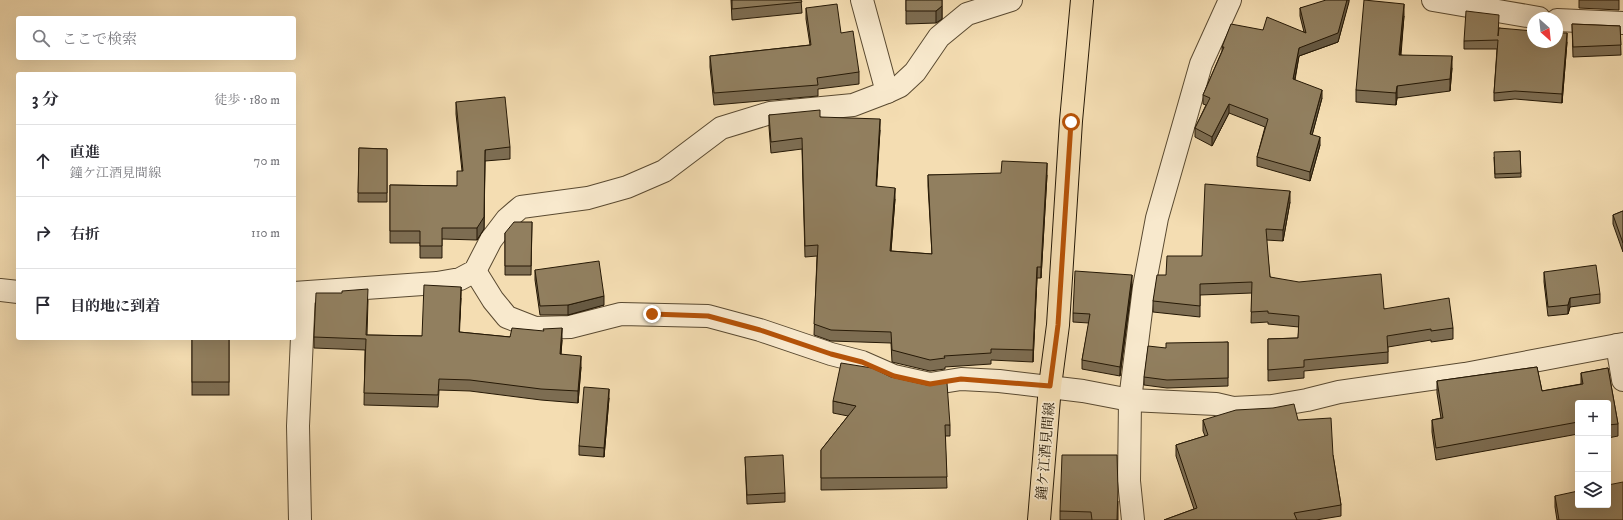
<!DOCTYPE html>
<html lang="ja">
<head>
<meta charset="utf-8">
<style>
  :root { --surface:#fff; --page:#f7f7f7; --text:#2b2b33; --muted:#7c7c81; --line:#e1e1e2 }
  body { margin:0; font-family:"IM FELL DW Pica","Noto Serif JP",serif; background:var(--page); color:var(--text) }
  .controls { position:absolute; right:12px; bottom:12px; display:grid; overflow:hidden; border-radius:4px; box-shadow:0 4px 16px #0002 }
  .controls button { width:36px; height:36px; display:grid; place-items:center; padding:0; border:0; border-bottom:1px solid var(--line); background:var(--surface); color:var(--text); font:20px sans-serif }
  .compass { position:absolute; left:1527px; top:12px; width:36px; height:36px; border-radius:50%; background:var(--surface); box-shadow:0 4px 16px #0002; rotate:153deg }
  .stop { position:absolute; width:12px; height:12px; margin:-9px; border:3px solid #b45309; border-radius:50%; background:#fff }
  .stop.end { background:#b45309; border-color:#fff; box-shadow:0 1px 4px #0008 }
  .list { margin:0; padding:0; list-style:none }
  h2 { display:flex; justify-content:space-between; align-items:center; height:52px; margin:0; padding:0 16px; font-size:17px }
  h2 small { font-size:13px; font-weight:400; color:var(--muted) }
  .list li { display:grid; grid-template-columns:26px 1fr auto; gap:12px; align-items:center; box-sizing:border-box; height:72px; padding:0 16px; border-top:1px solid var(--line) }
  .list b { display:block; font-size:15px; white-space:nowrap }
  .list p { margin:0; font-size:13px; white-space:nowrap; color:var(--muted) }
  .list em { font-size:13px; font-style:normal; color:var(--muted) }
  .icon { flex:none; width:22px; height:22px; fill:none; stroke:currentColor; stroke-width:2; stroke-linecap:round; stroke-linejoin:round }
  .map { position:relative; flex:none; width:1623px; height:520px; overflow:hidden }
  .search { position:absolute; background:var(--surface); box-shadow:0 4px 16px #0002; left:16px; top:16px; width:280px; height:44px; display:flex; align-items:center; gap:10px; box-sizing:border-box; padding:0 14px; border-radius:4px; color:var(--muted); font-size:15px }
  .panel { position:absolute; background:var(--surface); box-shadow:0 4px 16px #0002; left:16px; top:72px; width:280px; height:268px; border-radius:4px }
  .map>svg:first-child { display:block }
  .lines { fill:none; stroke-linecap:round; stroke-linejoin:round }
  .minor-casing { stroke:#5a4a31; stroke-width:24 }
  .major-casing { stroke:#261906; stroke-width:24 }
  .minor { stroke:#f8e9cd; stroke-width:22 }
  .major { stroke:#f4ddb2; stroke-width:22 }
  .wall { fill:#7d6d52; stroke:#261906 }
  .shaded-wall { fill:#665942; stroke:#261906 }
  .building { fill:#917f5f; stroke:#261906 }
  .route { stroke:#b45309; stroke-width:5 }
  .labels { text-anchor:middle; stroke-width:3.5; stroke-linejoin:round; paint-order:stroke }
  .street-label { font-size:14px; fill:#261906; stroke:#f8e9cd }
</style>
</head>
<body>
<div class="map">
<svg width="1623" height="520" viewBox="0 0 1623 520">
  <rect width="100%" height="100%" fill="#f4ddb2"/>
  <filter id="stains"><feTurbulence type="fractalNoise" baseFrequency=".005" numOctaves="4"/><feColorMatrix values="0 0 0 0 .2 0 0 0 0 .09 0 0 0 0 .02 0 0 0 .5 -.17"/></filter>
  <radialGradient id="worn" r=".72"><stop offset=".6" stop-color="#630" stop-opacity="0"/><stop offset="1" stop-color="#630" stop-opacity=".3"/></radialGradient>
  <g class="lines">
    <defs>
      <g id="minor">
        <path d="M862 0 887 92"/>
        <path d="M1433 0 1539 18"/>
        <path d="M1557 20 1623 23"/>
        <path d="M475 271 493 300 507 317 535 328 570 327 621 314 708 316 760 330 831 354 862 362 894 376 930 384 961 379 999 381 1083 391 1130 400 1216 404 1233 408 1272 406 1307 400 1339 392 1465 374 1623 344"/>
        <path d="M0 290 18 292"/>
        <path d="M294 293 437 283 460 279 475 271 491 240 507 219 521 207 588 198 627 187 664 171 721 128 770 113 853 105 887 92 900 86 915 72 939 37 967 14 1011 0"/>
        <path d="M1617 345 1623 380"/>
        <path d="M300 520 298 426 304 293"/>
        <path d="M1133 520 1129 481 1130 400 1144 287 1157 218 1201 64 1230 0"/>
      </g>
      <path id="major" d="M1039 520 1050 386 1058 325 1071 121 1082 0"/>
    </defs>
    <use href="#minor" class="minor-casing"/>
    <use href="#major" class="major-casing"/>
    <use href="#minor" class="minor"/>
    <use href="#major" class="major"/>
  </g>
  <g class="wall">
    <path d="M731 0H801L802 13 732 20Z"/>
    <path d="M906 0H942V19L936 23 906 24Z"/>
    <path d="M1349 0 1338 42 1299 56 1295 80 1322 98 1312 135 1320 145 1310 181 1257 166V157L1265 127 1229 113 1212 146 1195 137V128L1206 105 1203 104V95L1222 51V47L1263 30 1304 32 1300 16V8Z"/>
    <path d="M1579 0H1619V10L1579 8Z"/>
    <path d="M806 8 841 33 859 72V84L818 89V96L714 105 710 67V56L810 45 806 19Z"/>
    <path d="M1404 16 1401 55 1452 68 1450 91 1397 98 1396 105 1356 102V90Z"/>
    <path d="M1572 24 1620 26 1621 55 1573 57Z"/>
    <path d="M1499 28 1567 42 1562 103 1515 99 1494 101V93L1497 49H1464V41Z"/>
    <path d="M456 102 510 147V159L485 161 484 229 477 240 442 239V258H420V243H390V185L457 186 462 171 456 114Z"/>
    <path d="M769 115 820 117 880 130 876 186 895 199 891 251 932 254 928 186V175H1047L1041 278H1037L1033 362 991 360V364L945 367V369L930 371 892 362 891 343 831 341 814 335 817 256 805 257 802 149 771 153 769 127Z"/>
    <path d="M359 148 387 149V202H358Z"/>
    <path d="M1520 151 1521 177 1495 178 1494 157Z"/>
    <path d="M1290 202 1283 241 1266 240 1270 277 1453 328V339L1431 342V340L1388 347V363L1304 371V378L1268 381V339L1298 338 1299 327 1268 324V322L1251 323 1252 293 1200 295V317L1153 312V301L1166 275 1202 256Z"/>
    <path d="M1623 211V252L1613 224V215Z"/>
    <path d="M532 222 531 275H505V233Z"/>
    <path d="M535 270 604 305 568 315H540L535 280Z"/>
    <path d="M1544 272 1600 294V303L1570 307 1568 314 1548 316 1544 282Z"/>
    <path d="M1132 284 1120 376 1082 369V360L1089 323 1073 322V313Z"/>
    <path d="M461 298 459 332 510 337 562 340 561 354 581 367 578 403 541 400 470 391 439 390 438 407 364 405 365 350 314 348V337L368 300 367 335 422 336Z"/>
    <rect x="192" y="338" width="37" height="57"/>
    <path d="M1228 342V386L1167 388 1144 385V377L1166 348Z"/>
    <path d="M1537 367 1542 391 1581 384V373L1608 368 1618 424V436L1608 438V403H1578V434L1436 460 1432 432V420L1441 418 1437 393V381Z"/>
    <path d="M609 398 604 457 579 455V446Z"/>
    <path d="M833 401 950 425V436H945L947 488 821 490V450L848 416 833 413Z"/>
    <path d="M1203 420H1298L1333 455 1341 505V516L1316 520H1164L1194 509 1176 456V445L1205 436 1203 431Z"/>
    <path d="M745 457 785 493V502L747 504Z"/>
    <path d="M1555 496 1623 520H1557L1555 507Z"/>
    <path d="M1118 501V520H1060V511Z"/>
  </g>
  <g class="shaded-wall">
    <path d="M1347 0H1349V2L1338 42 1299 56 1293 88V79L1299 48Z"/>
    <path d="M1404 4V16L1399 67V55Z"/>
    <path d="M942 6V19L936 23V11Z"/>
    <path d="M1567 33V42L1562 103V94Z"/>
    <path d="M1452 56V68L1450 91V79Z"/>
    <path d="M1397 86V98L1396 105V93Z"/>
    <path d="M1322 90V98L1310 143V134Z"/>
    <path d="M1229 104V113L1212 146V137Z"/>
    <path d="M880 119V130L876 197V186Z"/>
    <path d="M1320 137V145L1310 181V172Z"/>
    <path d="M485 150 484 229 477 240V228Z"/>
    <path d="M1047 163V175L1041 278V267Z"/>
    <path d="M895 188V199L890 262V251Z"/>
    <path d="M1290 191V202L1283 241V230Z"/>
    <path d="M1037 267V278L1033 362V350Z"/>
    <path d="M1132 275V284L1120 376V367Z"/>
    <path d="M461 287V298L459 343V332Z"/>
    <path d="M604 296V305L568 315V305Z"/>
    <path d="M1570 298V307L1568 314V305Z"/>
    <path d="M562 328V340L560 365V354Z"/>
    <path d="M581 356V367L578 403V391Z"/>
    <path d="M609 389V398L604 457V448Z"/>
  </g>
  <g class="building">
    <path d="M732 0H801L802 2 732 9Z"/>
    <path d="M906 0H942V6L936 11H906Z"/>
    <path d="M1326 0H1347L1338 33 1299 48 1293 79 1322 90 1310 134 1320 137 1310 172 1257 157 1268 119 1229 104 1212 137 1195 128 1210 98 1203 95 1224 47H1222L1231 24 1263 30 1267 17 1306 33 1300 8Z"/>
    <path d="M1364 0 1404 4 1399 55 1452 56 1450 79 1397 86 1396 93 1356 90Z"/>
    <path d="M837 4 841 33 853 31 859 72 817 78 818 85 714 93 710 56 811 45 806 8Z"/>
    <path d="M1466 11 1499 15 1498 36 1499 28 1533 31V42H1557V33H1567L1562 94 1515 91 1494 93 1498 40 1464 41Z"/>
    <path d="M1572 24 1620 26 1621 45 1573 47Z"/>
    <path d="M505 97 510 147 485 150 484 217 477 228H442V246H420V231H390V185L457 186V171H463L456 102Z"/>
    <path d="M820 110V117L880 119 876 186 895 188 890 251 932 254 928 175 1001 173 1002 161 1047 163 1041 267H1037L1033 350 991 349V353L944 356 945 358 930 360 892 350 891 332 831 330 814 324 818 245 805 246 802 138 771 142 769 115Z"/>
    <path d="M359 148 387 149V193H358Z"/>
    <path d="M1520 151 1521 173 1495 174 1494 152Z"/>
    <path d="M1205 184 1290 191 1283 230 1266 229 1270 277 1299 282 1381 274 1384 309 1449 298 1453 328 1431 331V329L1387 336 1388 352 1304 360V367L1268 370V339L1298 338 1299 316 1268 313V311L1251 312 1252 282 1200 284V306L1153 301 1157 275H1166L1167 256H1202Z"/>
    <path d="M1623 211V243L1613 215Z"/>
    <path d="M514 222H532L531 266H505V233Z"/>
    <path d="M599 261 604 296 568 305 540 306 535 270Z"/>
    <path d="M1596 265 1600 294 1570 298 1568 305 1548 307 1544 272Z"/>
    <path d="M1075 271 1132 275 1120 367 1082 360 1090 314 1073 313Z"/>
    <path d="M424 285 461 287 459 332 510 337 512 328 544 331 543 329 562 328 560 354 581 356 578 391 541 389 470 380 439 379 438 395 364 393 366 339 314 337 316 293H342V291L368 289 366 335 422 336Z"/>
    <rect x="192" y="338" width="37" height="44"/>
    <path d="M1228 342V378L1167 380 1144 377 1148 346 1166 348V343Z"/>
    <path d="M841 363 872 368 891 377 927 385 947 383 950 425H945L947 477 821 478V450L856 406 833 401Z"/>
    <path d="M1537 367 1542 391 1583 384 1581 373 1608 368 1618 424 1608 425V403H1578V422L1436 448 1432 420 1443 418 1437 381Z"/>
    <path d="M584 387 609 389 604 448 579 446Z"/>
    <path d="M1294 404 1298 420 1331 418 1333 455 1341 505 1294 513 1297 520H1164L1197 508 1176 445 1208 435 1203 420 1236 410 1273 408Z"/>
    <path d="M783 455 785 493 747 495 745 457Z"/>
    <path d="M1062 455H1117L1118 490 1117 520H1092L1091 512 1060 511Z"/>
    <path d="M1623 482V520H1559L1555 496 1578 491V505H1608V485Z"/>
  </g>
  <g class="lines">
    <path class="route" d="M652 314 708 316 760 330 831 354 862 362 894 376 930 384 961 379 1050 386 1058 325 1071 122"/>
  </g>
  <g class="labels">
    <g class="street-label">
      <text transform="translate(1045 451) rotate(-85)" y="5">鐘ケ江酒見間線</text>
    </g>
  </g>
  <rect width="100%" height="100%" filter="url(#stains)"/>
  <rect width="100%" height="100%" fill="url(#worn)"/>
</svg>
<div class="controls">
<button>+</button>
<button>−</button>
<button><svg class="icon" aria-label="layers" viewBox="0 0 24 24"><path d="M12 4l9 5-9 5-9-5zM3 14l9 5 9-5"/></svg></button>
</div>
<svg class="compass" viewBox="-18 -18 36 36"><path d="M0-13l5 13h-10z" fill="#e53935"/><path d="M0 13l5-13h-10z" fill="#7c7c81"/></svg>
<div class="stop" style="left:1071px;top:122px"></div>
<div class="stop end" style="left:652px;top:314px"></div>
<div class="search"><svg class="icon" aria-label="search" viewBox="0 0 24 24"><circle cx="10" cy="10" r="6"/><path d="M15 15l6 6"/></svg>ここで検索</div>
<section class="panel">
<h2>3 分<small>徒歩 · 180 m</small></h2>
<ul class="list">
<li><svg class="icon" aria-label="ahead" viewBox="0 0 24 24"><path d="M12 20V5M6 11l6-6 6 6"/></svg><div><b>直進</b><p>鐘ケ江酒見間線</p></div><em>70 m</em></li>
<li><svg class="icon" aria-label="right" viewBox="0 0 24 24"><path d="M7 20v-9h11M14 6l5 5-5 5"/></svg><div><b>右折</b></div><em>110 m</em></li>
<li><svg class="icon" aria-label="arrive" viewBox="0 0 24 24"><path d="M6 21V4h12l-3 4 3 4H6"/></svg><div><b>目的地に到着</b></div></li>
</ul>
</section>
</div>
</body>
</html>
